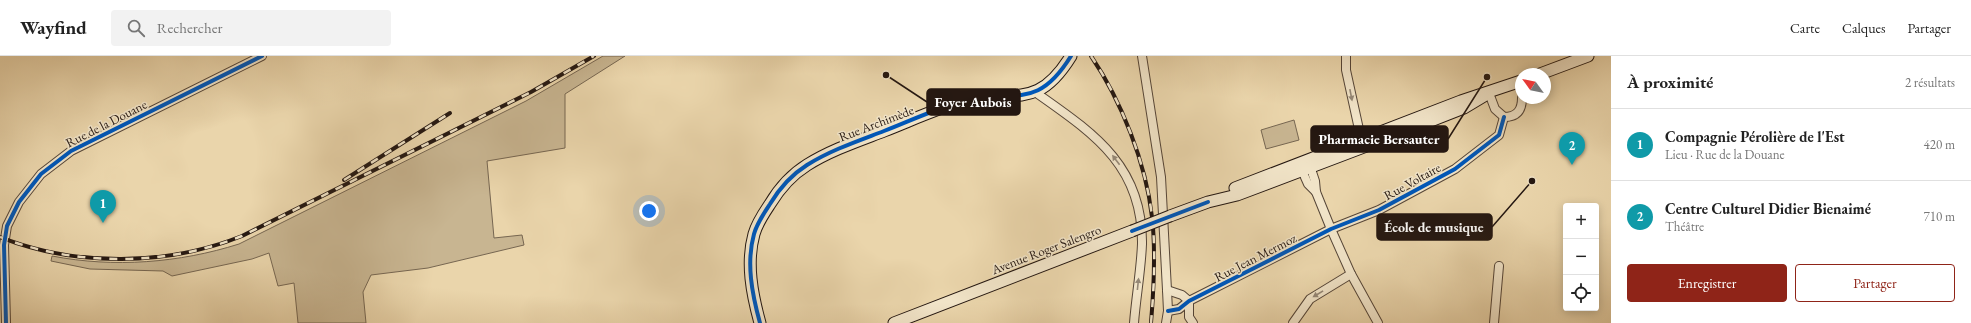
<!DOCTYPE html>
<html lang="fr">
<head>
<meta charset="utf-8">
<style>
  :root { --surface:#fff; --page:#f2f2f2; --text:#222; --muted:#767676; --line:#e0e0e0; --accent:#8f2418 }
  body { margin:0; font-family:"EB Garamond",serif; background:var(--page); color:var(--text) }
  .controls { position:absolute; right:12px; bottom:12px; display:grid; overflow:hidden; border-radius:4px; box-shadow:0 2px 10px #0003 }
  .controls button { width:36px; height:36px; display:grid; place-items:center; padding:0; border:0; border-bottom:1px solid var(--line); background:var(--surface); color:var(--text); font:20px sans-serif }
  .compass { position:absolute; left:1515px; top:12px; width:36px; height:36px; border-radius:50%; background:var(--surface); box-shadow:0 2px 10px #0003; rotate:303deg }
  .you { position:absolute; left:649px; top:155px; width:14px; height:14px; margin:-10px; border:3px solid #fff; border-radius:50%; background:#1a73e8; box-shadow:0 0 0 6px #1a73e833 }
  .badge { display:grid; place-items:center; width:26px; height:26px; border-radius:50%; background:var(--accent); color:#fff; font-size:13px; font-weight:700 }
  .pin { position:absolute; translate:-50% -33px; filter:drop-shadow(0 1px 2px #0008) }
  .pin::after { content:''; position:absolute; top:21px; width:14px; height:12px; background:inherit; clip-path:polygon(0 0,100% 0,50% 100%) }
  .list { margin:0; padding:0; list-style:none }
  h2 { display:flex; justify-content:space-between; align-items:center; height:52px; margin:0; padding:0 16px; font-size:17px }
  h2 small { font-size:13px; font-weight:400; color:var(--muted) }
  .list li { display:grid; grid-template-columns:26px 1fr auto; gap:12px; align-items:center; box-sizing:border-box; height:72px; padding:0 16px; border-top:1px solid var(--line) }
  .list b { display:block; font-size:15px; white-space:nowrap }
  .list p { margin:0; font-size:13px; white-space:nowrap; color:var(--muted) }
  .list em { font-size:13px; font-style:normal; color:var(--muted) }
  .actions { display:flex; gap:8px; padding:12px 16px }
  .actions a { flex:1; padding:9px 0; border:1px solid var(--accent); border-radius:4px; text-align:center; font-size:14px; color:var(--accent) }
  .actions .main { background:var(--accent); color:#fff }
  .icon { flex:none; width:22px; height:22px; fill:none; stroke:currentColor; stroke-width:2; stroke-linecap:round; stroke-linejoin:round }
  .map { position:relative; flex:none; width:1611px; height:267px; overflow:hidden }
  header { display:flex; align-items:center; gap:24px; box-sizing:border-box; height:56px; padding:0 20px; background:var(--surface); border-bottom:1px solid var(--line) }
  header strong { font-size:19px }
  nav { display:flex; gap:22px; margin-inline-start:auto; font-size:14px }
  .search { width:280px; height:36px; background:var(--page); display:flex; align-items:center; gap:10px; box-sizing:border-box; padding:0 14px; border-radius:4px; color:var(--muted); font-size:15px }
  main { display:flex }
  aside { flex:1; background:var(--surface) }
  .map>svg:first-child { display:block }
  .green { fill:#c8b591; stroke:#766651 }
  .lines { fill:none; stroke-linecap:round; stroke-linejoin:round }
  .street-casing { stroke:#564638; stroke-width:10 }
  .secondary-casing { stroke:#241711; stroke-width:13 }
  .street { stroke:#f1e4c8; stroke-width:8 }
  .secondary { stroke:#f1e4c8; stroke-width:11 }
  .rail-casing { stroke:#241711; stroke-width:4 }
  .rail { stroke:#f1e4c8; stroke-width:2.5; stroke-dasharray:8; stroke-linecap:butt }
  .secondary-bridge-casing { stroke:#241711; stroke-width:13; stroke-linecap:butt }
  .secondary-bridge { stroke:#f1e4c8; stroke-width:11 }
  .cycleway-casing { stroke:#f1e4c8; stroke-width:6 }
  .cycleway { stroke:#0057b8; stroke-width:4 }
  .oneway { fill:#958876 }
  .labels { text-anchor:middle; stroke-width:3; stroke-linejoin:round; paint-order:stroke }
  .street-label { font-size:13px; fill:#241711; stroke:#f1e4c8 }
  .leader { fill:none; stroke:#241711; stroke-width:1.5 }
  .callout-dot { fill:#241711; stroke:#f1e4c8; stroke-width:1.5 }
  .callout { fill:#241711; stroke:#241711; stroke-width:1.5 }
  .callout-label { font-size:14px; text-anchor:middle; font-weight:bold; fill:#fff }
</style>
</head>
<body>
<header>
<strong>Wayfind</strong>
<div class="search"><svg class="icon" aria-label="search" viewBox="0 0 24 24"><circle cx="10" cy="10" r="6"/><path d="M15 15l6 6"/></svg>Rechercher</div>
<nav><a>Carte</a><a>Calques</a><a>Partager</a></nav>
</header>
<main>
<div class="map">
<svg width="1611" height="267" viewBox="0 0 1611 267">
  <rect width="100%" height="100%" fill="#ead5ab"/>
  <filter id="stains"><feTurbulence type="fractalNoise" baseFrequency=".005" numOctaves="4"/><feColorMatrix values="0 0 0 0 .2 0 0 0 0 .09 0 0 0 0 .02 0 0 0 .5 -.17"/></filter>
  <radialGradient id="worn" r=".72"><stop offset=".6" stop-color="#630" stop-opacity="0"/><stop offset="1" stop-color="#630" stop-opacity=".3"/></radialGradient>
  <g class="green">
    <path d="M603 0H625L565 38V92L487 105 494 182 522 179 524 189 428 212 371 219 363 236 366 267H298L294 227 278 230 269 197 252 203 172 220 163 215 90 213 51 205 52 200C114 212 179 207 239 188L526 45Z"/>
    <path d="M1294 64 1299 84 1266 93 1261 74Z"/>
  </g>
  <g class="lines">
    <defs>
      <g id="street">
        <path d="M1142 0 1161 121 1167 234 1168 255 1166 267"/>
        <path d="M1346 0V14L1362 87"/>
        <path d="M1035 36C1093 77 1143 109 1142 188 1141 214 1136 241 1134 267"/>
        <path d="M1489 37 1495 53 1504 61C1517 61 1522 54 1522 42"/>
        <path d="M1309 107 1315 125 1316 136 1331 173 1351 218 1378 267"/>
        <path d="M1300 110 1308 128 1316 136"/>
        <path d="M1167 234 1182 239 1189 245"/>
        <path d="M1189 245V261L1193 267"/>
        <path d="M1168 255 1179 253 1189 245 1331 173 1379 154 1455 113 1499 79 1504 61"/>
        <path d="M6 267 4 189 7 170 19 146 41 118 71 95 262 0"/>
        <path d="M1293 267 1310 243 1351 218"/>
        <path d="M1494 267 1499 210"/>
      </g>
      <g id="secondary">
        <path d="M1540 18 1588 0"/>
        <path d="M1235 132 1461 45 1521 25"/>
        <path d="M1170 160 1208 146 1237 139 1377 86 1464 52 1489 37"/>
        <path d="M760 267C752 238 746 207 754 178 757 167 764 157 770 148 779 133 791 119 807 109 831 94 858 85 884 75 910 65 937 52 964 45 1015 33 1037 55 1071 0"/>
        <path d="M894 267 1132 175"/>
      </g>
    </defs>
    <use href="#street" class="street-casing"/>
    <use href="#secondary" class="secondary-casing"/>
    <use href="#street" class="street"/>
    <use href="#secondary" class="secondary"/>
    <defs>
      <g id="rail">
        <path d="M1091 0C1121 44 1146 107 1152 161 1156 196 1154 231 1151 267"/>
        <path d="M344 124 450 57"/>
        <path d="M0 181C76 211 167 210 242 180L531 36 594 0"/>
      </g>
    </defs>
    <use href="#rail" class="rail-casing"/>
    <use href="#rail" class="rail"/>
    <defs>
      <path id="secondary-bridge" d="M1132 175 1170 160"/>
    </defs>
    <use href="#secondary-bridge" class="secondary-bridge-casing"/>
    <use href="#secondary-bridge" class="secondary-bridge"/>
    <defs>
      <g id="cycleway">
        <path d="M1132 175 1208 146"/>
        <path d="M1168 255 1179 253 1189 245 1331 173 1379 154 1455 113 1499 79 1504 61"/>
        <path d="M6 267 4 189 7 170 19 146 41 118 71 95 262 0"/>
        <path d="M760 267C752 238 746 207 754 178 757 167 764 157 770 148 779 133 791 119 807 109 831 94 858 85 884 75 910 65 937 52 964 45 1015 33 1037 55 1071 0"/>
      </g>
    </defs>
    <use href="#cycleway" class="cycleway-casing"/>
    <use href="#cycleway" class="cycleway"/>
  </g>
  <defs><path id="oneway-solid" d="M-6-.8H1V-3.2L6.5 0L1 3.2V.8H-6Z"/></defs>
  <g class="oneway">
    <use href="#oneway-solid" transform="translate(1351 39) rotate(79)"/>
    <use href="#oneway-solid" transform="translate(1116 104) rotate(-127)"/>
    <use href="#oneway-solid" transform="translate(1138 228) rotate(-84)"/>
    <use href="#oneway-solid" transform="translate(1318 238) rotate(149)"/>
  </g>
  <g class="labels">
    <g class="street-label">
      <text transform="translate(106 67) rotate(-27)" y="5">Rue de la Douane</text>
      <text transform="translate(876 67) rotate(-21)" y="5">Rue Archimède</text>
      <text transform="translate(1412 125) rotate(-29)" y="5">Rue Voltaire</text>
      <text transform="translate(1046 193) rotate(-21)" y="5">Avenue Roger Salengro</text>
      <text transform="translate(1255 201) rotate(-27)" y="5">Rue Jean Mermoz</text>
    </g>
  </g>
  <path class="leader" d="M886 19L927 46M1487 21L1448 83M1532 125L1492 171"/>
  <g class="callout-dot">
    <circle cx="886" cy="19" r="4"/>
    <circle cx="1487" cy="21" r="4"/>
    <circle cx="1532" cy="125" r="4"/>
  </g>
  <g class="callout">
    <rect x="927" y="33" width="93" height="26" rx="4"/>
    <rect x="1311" y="70" width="137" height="26" rx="4"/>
    <rect x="1377" y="158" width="115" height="26" rx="4"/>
  </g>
  <g class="callout-label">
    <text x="973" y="51">Foyer Aubois</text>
    <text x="1379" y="88">Pharmacie Bersauter</text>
    <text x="1434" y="176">École de musique</text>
  </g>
  <rect width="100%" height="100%" filter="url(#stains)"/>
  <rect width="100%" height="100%" fill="url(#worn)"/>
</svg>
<div class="controls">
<button>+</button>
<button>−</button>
<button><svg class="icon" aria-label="locate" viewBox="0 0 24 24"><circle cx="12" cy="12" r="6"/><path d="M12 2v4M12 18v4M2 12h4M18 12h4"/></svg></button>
</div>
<svg class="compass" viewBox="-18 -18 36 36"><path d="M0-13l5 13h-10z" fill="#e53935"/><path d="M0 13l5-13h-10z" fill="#767676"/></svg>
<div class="you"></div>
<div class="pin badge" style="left:103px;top:167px;background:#0f9aa8">1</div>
<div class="pin badge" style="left:1572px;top:109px;background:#0f9aa8">2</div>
</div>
<aside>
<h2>À proximité<small>2 résultats</small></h2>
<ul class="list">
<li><span class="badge" style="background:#0f9aa8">1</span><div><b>Compagnie Pérolière de l'Est</b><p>Lieu · Rue de la Douane</p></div><em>420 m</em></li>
<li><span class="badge" style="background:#0f9aa8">2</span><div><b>Centre Culturel Didier Bienaimé</b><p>Théâtre</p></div><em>710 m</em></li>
</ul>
<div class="actions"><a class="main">Enregistrer</a><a>Partager</a></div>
</aside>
</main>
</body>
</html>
